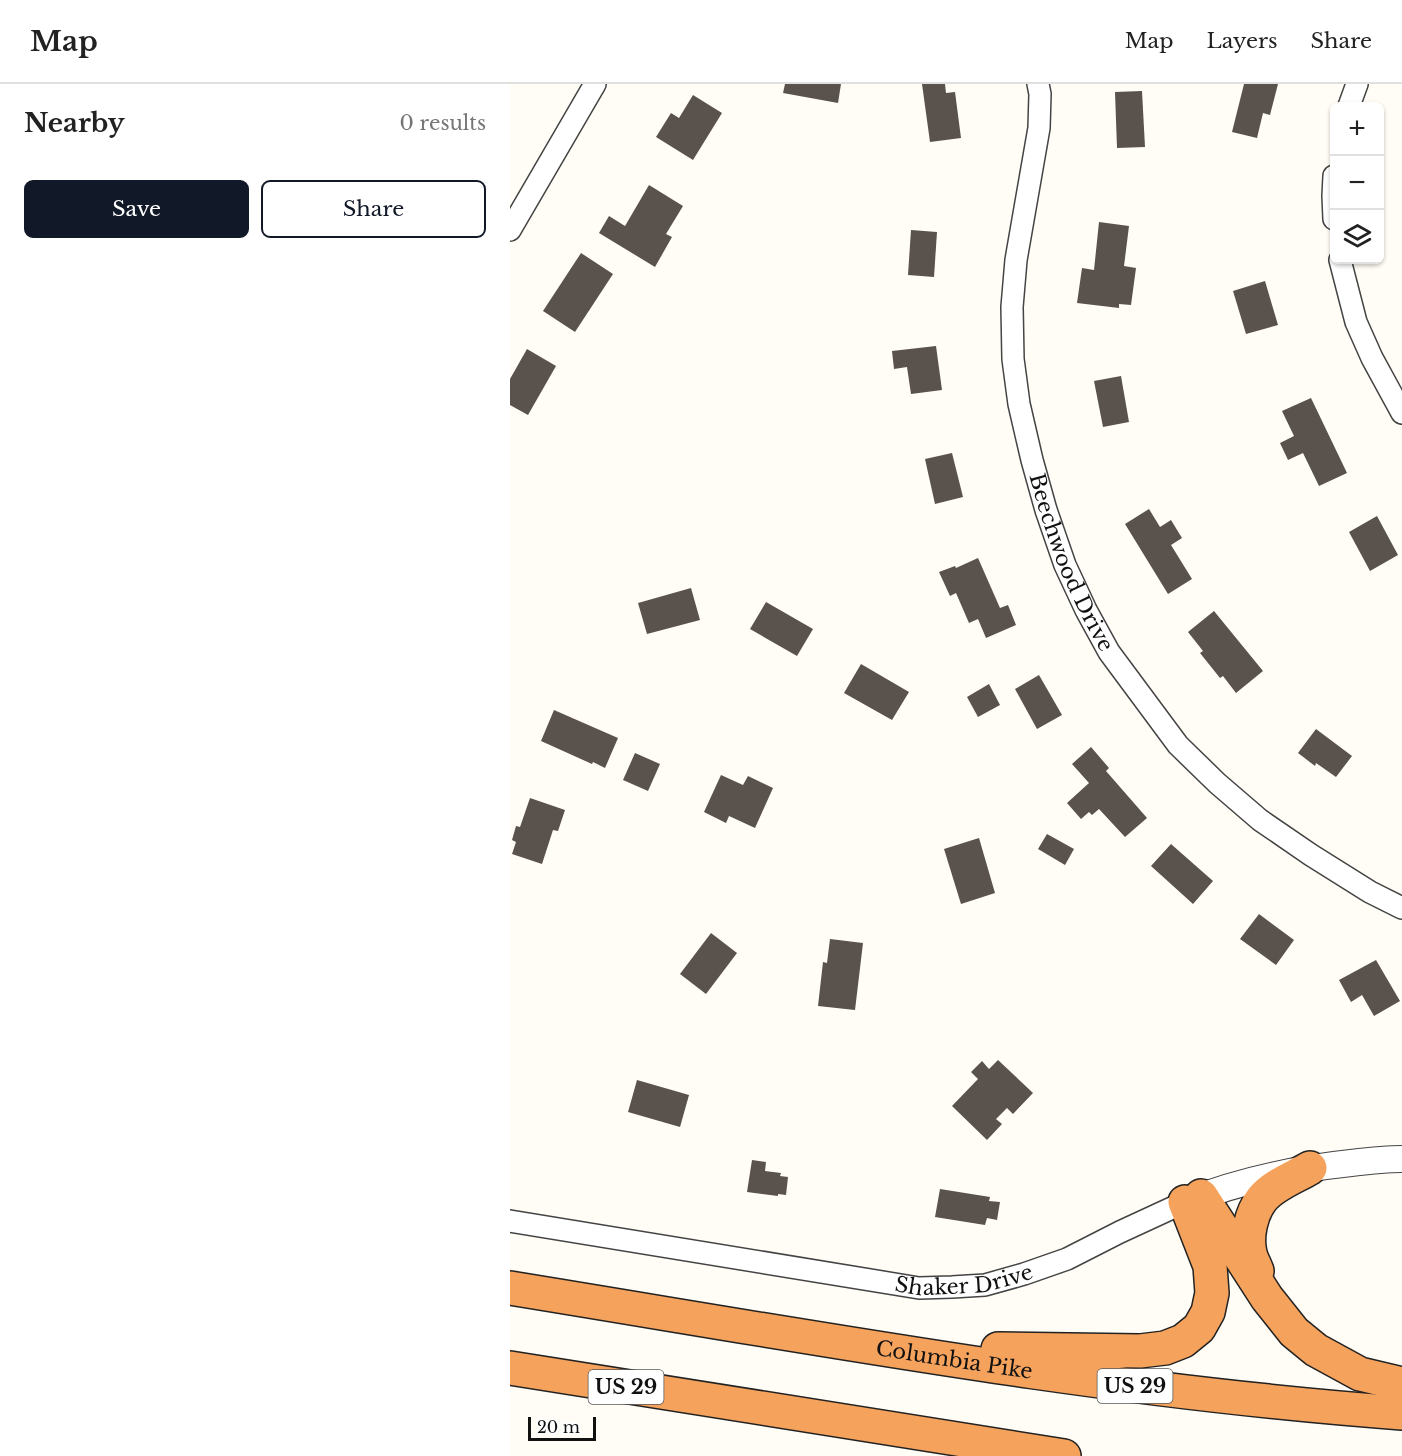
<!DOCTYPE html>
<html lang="en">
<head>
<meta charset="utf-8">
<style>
  :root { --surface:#fff; --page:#f6f6f6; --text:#222; --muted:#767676; --line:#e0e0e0; --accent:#111827 }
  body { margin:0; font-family:"Libre Baskerville",serif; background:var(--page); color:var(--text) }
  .controls { position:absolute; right:18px; top:18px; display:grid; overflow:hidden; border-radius:9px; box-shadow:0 2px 4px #0004 }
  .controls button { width:54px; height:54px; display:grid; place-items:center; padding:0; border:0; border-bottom:2px solid var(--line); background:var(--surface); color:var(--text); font:30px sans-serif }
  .scale { position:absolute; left:18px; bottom:15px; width:68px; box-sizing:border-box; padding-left:6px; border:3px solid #111; border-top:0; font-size:16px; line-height:21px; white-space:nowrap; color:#111; -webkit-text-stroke:4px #fff; paint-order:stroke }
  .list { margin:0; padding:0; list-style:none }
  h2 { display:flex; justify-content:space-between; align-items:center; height:78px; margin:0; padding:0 24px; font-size:26px }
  h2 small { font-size:20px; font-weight:400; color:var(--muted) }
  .actions { display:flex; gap:12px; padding:18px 24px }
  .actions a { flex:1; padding:14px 0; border:2px solid var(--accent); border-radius:9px; text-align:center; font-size:21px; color:var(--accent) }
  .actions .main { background:var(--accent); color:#fff }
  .icon { flex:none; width:33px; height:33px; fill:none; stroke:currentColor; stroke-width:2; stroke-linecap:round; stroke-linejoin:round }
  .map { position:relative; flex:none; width:892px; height:1372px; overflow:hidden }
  header { display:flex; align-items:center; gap:36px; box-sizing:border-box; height:84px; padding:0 30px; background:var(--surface); border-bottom:2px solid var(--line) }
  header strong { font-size:28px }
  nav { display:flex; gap:33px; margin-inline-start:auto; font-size:21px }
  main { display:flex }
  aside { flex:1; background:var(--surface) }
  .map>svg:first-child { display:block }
  .building { fill:#5a524d }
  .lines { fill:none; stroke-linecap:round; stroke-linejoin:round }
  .minor-casing { stroke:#444; stroke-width:24 }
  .tertiary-casing { stroke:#444; stroke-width:28 }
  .motorway-casing { stroke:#222; stroke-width:36 }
  .minor { stroke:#fff; stroke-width:21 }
  .tertiary { stroke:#fff; stroke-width:26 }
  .motorway { stroke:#f5a25d; stroke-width:33 }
  .labels { text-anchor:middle; stroke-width:6; stroke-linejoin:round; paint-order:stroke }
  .shield { fill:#fff; stroke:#585858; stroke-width:1.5 }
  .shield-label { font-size:20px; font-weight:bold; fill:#111 }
  .street-label { font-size:21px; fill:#111; stroke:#fff }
</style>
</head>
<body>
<header>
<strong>Map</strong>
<nav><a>Map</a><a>Layers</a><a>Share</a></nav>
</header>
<main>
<aside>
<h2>Nearby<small>0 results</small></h2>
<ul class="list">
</ul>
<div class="actions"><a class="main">Save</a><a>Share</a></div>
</aside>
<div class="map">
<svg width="892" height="1372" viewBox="0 0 892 1372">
  <rect width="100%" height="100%" fill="#fffdf5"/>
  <g class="building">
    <path d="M275 0H331L328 19 273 9Z"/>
    <path d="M412 0H435L436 9 445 8 451 54 420 58Z"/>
    <path d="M734 0H768L760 31 753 29 747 54 722 48Z"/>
    <path d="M632 7 635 63 607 64 605 8Z"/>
    <path d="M183 11 212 29 183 76 146 53 161 29 169 34Z"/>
    <path d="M139 101 173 122 156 150 162 153 145 183 89 149 99 132 115 142Z"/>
    <path d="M589 138 619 142 614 182 626 184 621 221 609 220V224L567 219 572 184 584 186Z"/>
    <path d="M401 146 427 148 424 193 398 191Z"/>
    <path d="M71 169 103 190 65 248 33 227Z"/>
    <path d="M755 197 768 241 736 250 723 207Z"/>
    <path d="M426 262 432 306 401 310 397 283 384 285 382 267Z"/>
    <path d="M17 265 46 282 18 331 0 321V295Z"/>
    <path d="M611 292 619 338 593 343 584 297Z"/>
    <path d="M801 314 837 389 809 402 793 369 778 376 770 359 784 352 772 327Z"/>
    <path d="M442 369 453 413 425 420 415 375Z"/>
    <path d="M639 425 650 443 661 436 672 454 661 461 682 495 658 510 615 440Z"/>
    <path d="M867 432 888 471 860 487 839 448Z"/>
    <path d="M468 474 490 524 498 521 506 541 476 554 468 535 459 539 446 509 440 512 429 488 445 482 446 484Z"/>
    <path d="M181 504 190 536 137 550 128 519Z"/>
    <path d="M256 518 303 545 287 572 240 545Z"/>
    <path d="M704 527 753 587 726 609 713 592 710 594 690 569 693 567 678 548Z"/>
    <path d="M351 580 399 608 382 636 334 609Z"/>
    <path d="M529 591 552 631 527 645 505 605Z"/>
    <path d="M479 600 490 621 468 633 457 613Z"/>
    <path d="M44 626 108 654 95 684 83 678 82 680 31 657Z"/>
    <path d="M806 645 842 672 826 693 806 679 805 682 788 669Z"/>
    <path d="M581 663 599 684 596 687 637 734 615 753 589 725 582 731 579 728 571 735 557 719 579 699 562 680Z"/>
    <path d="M125 669 150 680 138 707 113 696Z"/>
    <path d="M211 691 233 701 238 692 263 704 245 744 219 732 216 739 194 728Z"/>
    <path d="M20 714 55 726 48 747 43 746 32 780 2 770 6 758 2 756 6 742 10 743Z"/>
    <path d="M537 750 564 765 555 781 528 765Z"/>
    <path d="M469 754 485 809 451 820 434 765Z"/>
    <path d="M661 760 703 797 683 820 641 782Z"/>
    <path d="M749 830 784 856 766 881 730 855Z"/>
    <path d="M201 849 227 869 196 910 170 890Z"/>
    <path d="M320 855 353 859 345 926 308 922 313 878 317 879Z"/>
    <path d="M866 876 890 917 864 932 852 911 841 918 829 896Z"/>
    <path d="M488 976 523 1009 503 1030 497 1024 486 1035 492 1040 477 1056 442 1022 468 995 461 988 472 977 479 985Z"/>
    <path d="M127 996 179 1011 170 1043 118 1028Z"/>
    <path d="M242 1076 256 1078 255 1087 271 1089 270 1092 278 1093 276 1111 268 1110V1112L237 1108Z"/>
    <path d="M430 1105 480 1113 479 1117 490 1118 487 1136 477 1134 475 1141 425 1133Z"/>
  </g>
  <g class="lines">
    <defs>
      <g id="minor">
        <path id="s1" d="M528 0 530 10 529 44 506 176 502 223 503 275 509 320 522 376 536 426 555 481 576 526 599 568 668 661 707 699 750 736 801 771 860 808 892 824"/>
        <path d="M839 22 847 0"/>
        <path d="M824 92 823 112 824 135"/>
        <path d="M0 146 85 0"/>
        <path d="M830 176 846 238 862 274 892 329"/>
        <path id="s2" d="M0 1137 409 1204 442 1203 475 1201 514 1190 557 1175 610 1148 675 1118"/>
      </g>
      <path id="tertiary" d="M676 1118C729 1097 784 1085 841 1079 858 1077 875 1075 892 1075"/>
      <g id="motorway">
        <path d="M691 1112 757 1214 784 1248 806 1266 850 1290 892 1300"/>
        <path d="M747 1187C745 1181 741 1175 740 1169 736 1152 741 1129 752 1115 763 1101 785 1093 800 1084"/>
        <path id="s3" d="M0 1204C296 1252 592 1307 892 1329"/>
        <path d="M488 1265 630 1267 655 1264 673 1257 689 1244 698 1228 702 1209 700 1182 675 1118"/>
        <path d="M0 1284 554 1372"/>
      </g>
    </defs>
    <use href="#minor" class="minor-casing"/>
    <use href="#tertiary" class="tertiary-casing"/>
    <use href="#motorway" class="motorway-casing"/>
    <use href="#minor" class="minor"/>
    <use href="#tertiary" class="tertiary"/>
    <use href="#motorway" class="motorway"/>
  </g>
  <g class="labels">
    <g class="shield">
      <rect x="587.5" y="1285" width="75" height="34" rx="4.5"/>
      <rect x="78.5" y="1286" width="75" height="34" rx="4.5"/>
    </g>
    <g class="shield-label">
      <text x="625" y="1309">US 29</text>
      <text x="116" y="1310">US 29</text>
    </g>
    <g class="street-label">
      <text dy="7" stroke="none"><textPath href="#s1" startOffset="490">Beechwood Drive</textPath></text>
      <text dy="7" stroke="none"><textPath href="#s2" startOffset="460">Shaker Drive</textPath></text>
      <text dy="7" stroke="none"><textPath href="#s3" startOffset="450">Columbia Pike</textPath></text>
    </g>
  </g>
</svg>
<div class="controls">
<button>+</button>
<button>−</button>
<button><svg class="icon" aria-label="layers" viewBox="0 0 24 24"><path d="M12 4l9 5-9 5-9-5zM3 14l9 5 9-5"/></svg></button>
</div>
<div class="scale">20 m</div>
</div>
</main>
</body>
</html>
